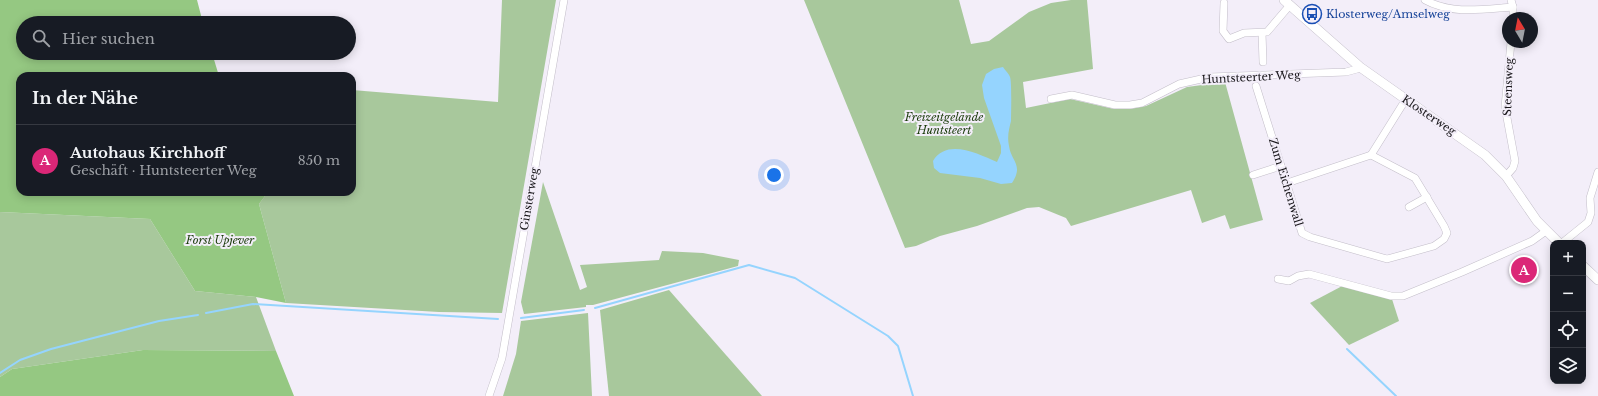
<!DOCTYPE html>
<html lang="de">
<head>
<meta charset="utf-8">
<style>
  :root { --surface:#171b24; --page:#242831; --text:#f1f3f6; --muted:#9ea1a6; --line:#363941; --accent:#db2777 }
  body { margin:0; font-family:"Libre Baskerville",serif; background:var(--page); color:var(--text) }
  .controls { position:absolute; right:12px; bottom:12px; display:grid; overflow:hidden; border-radius:8px; box-shadow:0 2px 10px #0003 }
  .controls button { width:36px; height:36px; display:grid; place-items:center; padding:0; border:0; border-bottom:1px solid var(--line); background:var(--surface); color:var(--text); font:20px sans-serif }
  .compass { position:absolute; left:1502px; top:12px; width:36px; height:36px; border-radius:50%; background:var(--surface); box-shadow:0 2px 10px #0003; rotate:350deg }
  .you { position:absolute; left:774px; top:175px; width:14px; height:14px; margin:-10px; border:3px solid #fff; border-radius:50%; background:#1a73e8; box-shadow:0 0 0 6px #1a73e833 }
  .badge { display:grid; place-items:center; width:26px; height:26px; border-radius:50%; background:var(--accent); color:#fff; font-size:13px; font-weight:700 }
  .pin { position:absolute; translate:-50% -50%; border:2px solid #fff; box-shadow:0 1px 4px #0006 }
  .list { margin:0; padding:0; list-style:none }
  h2 { display:flex; justify-content:space-between; align-items:center; height:52px; margin:0; padding:0 16px; font-size:17px }
  h2 small { font-size:13px; font-weight:400; color:var(--muted) }
  .list li { display:grid; grid-template-columns:26px 1fr auto; gap:12px; align-items:center; box-sizing:border-box; height:72px; padding:0 16px; border-top:1px solid var(--line) }
  .list b { display:block; font-size:15px; white-space:nowrap }
  .list p { margin:0; font-size:13px; white-space:nowrap; color:var(--muted) }
  .list em { font-size:13px; font-style:normal; color:var(--muted) }
  .icon { flex:none; width:22px; height:22px; fill:none; stroke:currentColor; stroke-width:2; stroke-linecap:round; stroke-linejoin:round }
  .map { position:relative; flex:none; width:1598px; height:396px; overflow:hidden }
  .search { position:absolute; background:var(--surface); box-shadow:0 2px 10px #0003; left:16px; top:16px; width:340px; height:44px; display:flex; align-items:center; gap:10px; box-sizing:border-box; padding:0 14px; border-radius:22px; color:var(--muted); font-size:15px }
  .panel { position:absolute; background:var(--surface); box-shadow:0 2px 10px #0003; left:16px; top:72px; width:340px; height:124px; border-radius:12px }
  .map>svg:first-child { display:block }
  .green { fill:#a8c89c }
  .forest { fill:#95c882 }
  .water { fill:#95d4fe }
  .lines { fill:none; stroke-linecap:round; stroke-linejoin:round }
  .stream { stroke:#95d4fe; stroke-width:2 }
  .minor-casing { stroke:#c3bec9; stroke-width:8 }
  .tertiary-casing { stroke:#c3bec9; stroke-width:10 }
  .minor { stroke:#fff; stroke-width:7 }
  .tertiary { stroke:#fff; stroke-width:9 }
  .labels { text-anchor:middle; stroke-width:4; stroke-linejoin:round; paint-order:stroke }
  .transit-label { font-size:11px; fill:#164399; stroke:#f3eef9; text-anchor:start }
  .street-label { font-size:11px; fill:#19171b; stroke:#f3eef9 }
  .park-label { font-size:11px; font-style:italic; fill:#193a09; stroke:#f3eef9 }
</style>
</head>
<body>
<div class="map">
<svg width="1598" height="396" viewBox="0 0 1598 396">
  <rect width="100%" height="100%" fill="#f3eef9"/>
  <g class="green">
    <path d="M502 0H556L502 313 439 312 286 303 259 204 268 192H352V90L498 102Z"/>
    <path d="M804 0H959L971 44 989 41 1029 12 1051 3 1071 0H1087L1093 69 1023 82 1026 108 1070 99 1114 109H1130L1146 106 1187 87 1225 82 1263 220 1230 229 1225 215 1202 223 1191 190 1071 226 1066 218 1039 207 1027 208 977 226 940 236 916 246 905 248Z"/>
    <path d="M543 182 580 290 587 287 580 265 659 260 662 251 703 253 739 260 738 266 593 305H586V307L524 314 521 302Z"/>
    <path d="M0 212 150 219 195 291 256 297 276 351 143 350 12 369 0 377Z"/>
    <path d="M1346 284 1391 296 1399 321 1349 345 1310 303Z"/>
    <path d="M669 290 762 396H609L600 310Z"/>
    <path d="M588 313 592 396H503L516 354 521 321Z"/>
  </g>
  <g class="forest">
    <path d="M0 0H197L203 23H23V53H212L219 76H20V192H268L259 204 286 303 256 297 195 291 150 219 0 212Z"/>
    <path d="M143 350 276 351 294 396H0V377L12 369Z"/>
  </g>
  <path class="water" d="M1003 67C1005 70 1009 74 1010 77 1012 82 1011 115 1011 121 1009 129 1007 137 1009 146 1011 161 1024 165 1012 183L1001 184 980 178 940 173 934 168 933 161C947 138 978 154 997 162L1001 153V146L984 98 982 85 986 74 994 69Z"/>
  <g class="lines">
    <g class="stream">
      <path d="M595 308 749 265 795 278 888 336 898 346 913 396"/>
      <path d="M206 313 253 304 498 319"/>
      <path d="M521 318 584 310"/>
      <path d="M1347 349 1396 396"/>
      <path d="M0 373 20 360 51 349 159 321 198 315"/>
    </g>
    <defs>
      <g id="minor">
        <path d="M1425 0C1452 15 1484 9 1513 7"/>
        <path d="M1511 0 1513 7V18"/>
        <path d="M1224 3 1223 31 1229 39 1244 33 1267 32 1290 5"/>
        <path d="M1262 33 1263 62"/>
        <path d="M1256 86 1302 233 1310 237 1387 259 1434 246 1444 239 1447 233 1444 226 1415 178 1371 155 1406 99"/>
        <path d="M1051 99 1072 95 1115 105H1130L1142 103 1179 84 1210 77 1346 72 1357 69 1360 67"/>
        <path d="M1253 175 1281 166"/>
        <path d="M1506 176 1513 168 1515 161 1505 107 1511 42"/>
        <path d="M1287 183 1371 155"/>
        <path d="M1409 207 1427 197"/>
        <path d="M1562 243 1588 222 1591 213 1590 198 1598 172"/>
        <path d="M1278 279 1289 281 1298 276 1309 274 1391 296H1403L1462 272 1532 241 1546 231"/>
        <path d="M489 396 502 358 564 0"/>
      </g>
      <g id="tertiary">
        <path d="M1284 0 1360 67 1485 155 1506 176 1537 221 1559 243"/>
        <path d="M1583 266 1598 280"/>
      </g>
    </defs>
    <use href="#minor" class="minor-casing"/>
    <use href="#tertiary" class="tertiary-casing"/>
    <use href="#minor" class="minor"/>
    <use href="#tertiary" class="tertiary"/>
  </g>
  <defs>
    <symbol id="bus-ring" viewBox="-11 -11 22 22"><circle r="9.5" fill="#f3eef9" stroke="#1a4fb4" stroke-width="1.5"/><path d="M-5-6H5V4H4V6H2V4H-2V6H-4V4H-5ZM-3.5-4V0h7V-4ZM-3.5 1.2v1.5H-2V1.2ZM2 1.2v1.5H3.5V1.2Z" fill="#1a4fb4"/></symbol>
  </defs>
  <g fill-rule="evenodd">
    <use href="#bus-ring" x="1301" y="3" width="22" height="22"/>
  </g>
  <g class="labels">
    <g class="transit-label">
      <text x="1326" y="18">Klosterweg/Amselweg</text>
    </g>
    <g class="street-label">
      <text transform="translate(1251 77) rotate(-3)" y="4">Huntsteerter Weg</text>
      <text transform="translate(1508 87) rotate(-88)" y="4">Steensweg</text>
      <text transform="translate(1429 115) rotate(34)" y="4">Klosterweg</text>
      <text transform="translate(1286 182) rotate(73)" y="4">Zum Eichenwall</text>
      <text transform="translate(529 199) rotate(-80)" y="4">Ginsterweg</text>
    </g>
    <g class="park-label">
      <text x="944" y="121">Freizeitgelände<tspan x="944" dy="13">Huntsteert</tspan></text>
      <text x="220" y="244">Forst Upjever</text>
    </g>
  </g>
</svg>
<div class="controls">
<button>+</button>
<button>−</button>
<button><svg class="icon" aria-label="locate" viewBox="0 0 24 24"><circle cx="12" cy="12" r="6"/><path d="M12 2v4M12 18v4M2 12h4M18 12h4"/></svg></button>
<button><svg class="icon" aria-label="layers" viewBox="0 0 24 24"><path d="M12 4l9 5-9 5-9-5zM3 14l9 5 9-5"/></svg></button>
</div>
<svg class="compass" viewBox="-18 -18 36 36"><path d="M0-13l5 13h-10z" fill="#e53935"/><path d="M0 13l5-13h-10z" fill="#9ea1a6"/></svg>
<div class="you"></div>
<div class="pin badge" style="left:1524px;top:270px">A</div>
<div class="search"><svg class="icon" aria-label="search" viewBox="0 0 24 24"><circle cx="10" cy="10" r="6"/><path d="M15 15l6 6"/></svg>Hier suchen</div>
<section class="panel">
<h2>In der Nähe<small></small></h2>
<ul class="list">
<li><span class="badge">A</span><div><b>Autohaus Kirchhoff</b><p>Geschäft · Huntsteerter Weg</p></div><em>850 m</em></li>
</ul>
</section>
</div>
</body>
</html>
